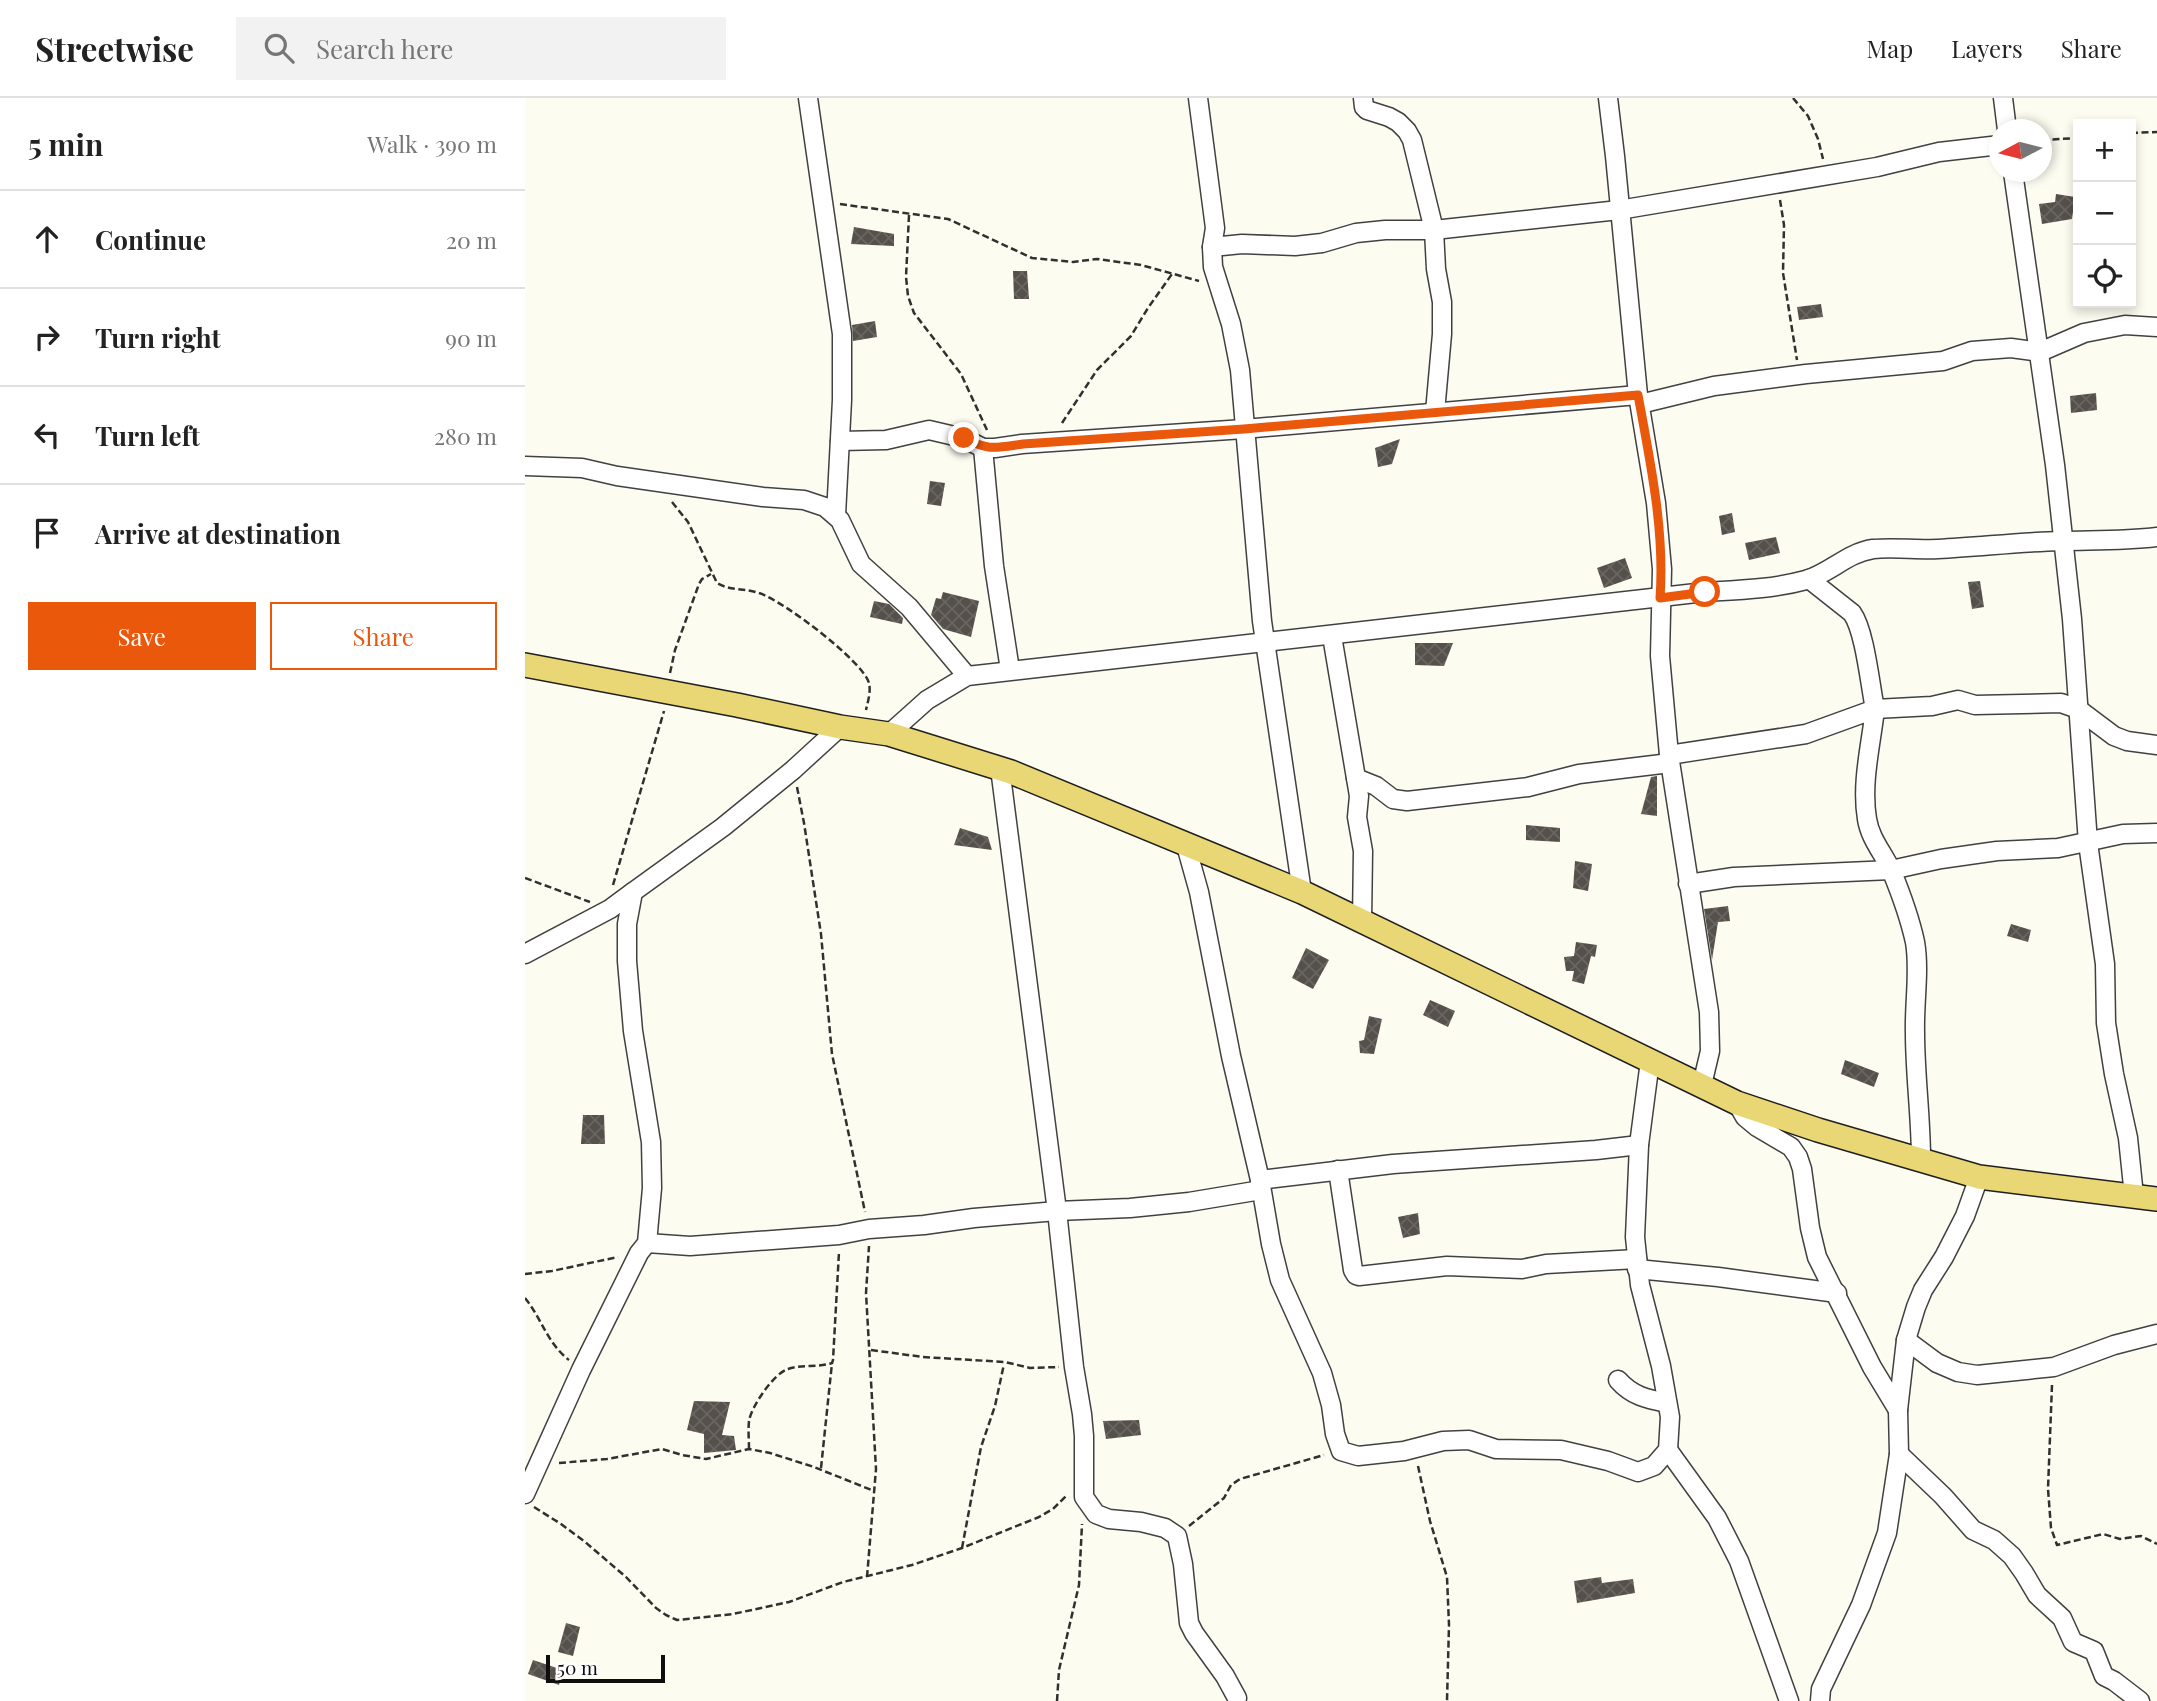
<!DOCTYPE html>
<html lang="en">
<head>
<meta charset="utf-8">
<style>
  :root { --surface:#fff; --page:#f2f2f2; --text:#222; --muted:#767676; --line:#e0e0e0; --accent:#ea580c }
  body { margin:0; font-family:"Playfair Display",serif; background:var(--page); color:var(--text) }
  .controls { position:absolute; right:21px; top:21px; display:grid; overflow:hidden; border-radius:0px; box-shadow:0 4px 10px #0003 }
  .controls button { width:63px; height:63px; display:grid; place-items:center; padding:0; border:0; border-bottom:2px solid var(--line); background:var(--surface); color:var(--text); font:35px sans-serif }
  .compass { position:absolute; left:1464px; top:21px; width:63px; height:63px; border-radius:50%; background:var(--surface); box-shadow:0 4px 10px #0003; rotate:263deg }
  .scale { position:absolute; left:21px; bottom:18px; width:119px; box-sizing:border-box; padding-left:7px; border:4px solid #0e0e0e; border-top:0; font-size:19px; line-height:24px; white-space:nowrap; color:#0e0e0e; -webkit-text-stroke:5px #fff; paint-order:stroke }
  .stop { position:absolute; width:21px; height:21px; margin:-16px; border:5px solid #ea580c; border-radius:50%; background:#fff }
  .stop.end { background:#ea580c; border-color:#fff; box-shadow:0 2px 7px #0008 }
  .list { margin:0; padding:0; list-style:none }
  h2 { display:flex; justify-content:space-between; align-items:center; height:91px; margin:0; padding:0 28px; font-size:30px }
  h2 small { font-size:23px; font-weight:400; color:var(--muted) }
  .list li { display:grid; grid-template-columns:46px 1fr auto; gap:21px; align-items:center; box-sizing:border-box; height:98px; padding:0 28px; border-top:2px solid var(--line) }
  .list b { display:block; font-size:26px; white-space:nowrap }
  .list em { font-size:23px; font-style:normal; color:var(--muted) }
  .actions { display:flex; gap:14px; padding:21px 28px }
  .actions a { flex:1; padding:16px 0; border:2px solid var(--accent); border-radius:0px; text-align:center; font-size:24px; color:var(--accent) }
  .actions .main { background:var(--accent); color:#fff }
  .icon { flex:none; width:38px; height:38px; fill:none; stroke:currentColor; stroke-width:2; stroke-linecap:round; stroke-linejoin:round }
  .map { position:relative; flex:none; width:1632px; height:1603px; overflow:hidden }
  header { display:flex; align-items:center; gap:42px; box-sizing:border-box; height:98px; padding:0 35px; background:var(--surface); border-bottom:2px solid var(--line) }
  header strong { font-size:33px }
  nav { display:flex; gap:38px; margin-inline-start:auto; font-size:24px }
  .search { width:490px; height:63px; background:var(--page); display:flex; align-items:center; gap:18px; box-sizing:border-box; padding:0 24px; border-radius:0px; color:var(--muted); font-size:26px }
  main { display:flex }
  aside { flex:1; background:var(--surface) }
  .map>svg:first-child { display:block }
  .building { fill:url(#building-cross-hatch) }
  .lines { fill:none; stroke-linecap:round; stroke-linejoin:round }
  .minor-casing { stroke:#414141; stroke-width:21 }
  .major-casing { stroke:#1f1f1f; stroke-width:26 }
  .path { stroke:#303030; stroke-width:2.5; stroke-dasharray:7 3.5; stroke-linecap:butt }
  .minor { stroke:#fff; stroke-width:18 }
  .major { stroke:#e9d675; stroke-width:23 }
  .route { stroke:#ea580c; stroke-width:9 }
</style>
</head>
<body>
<header>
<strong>Streetwise</strong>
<div class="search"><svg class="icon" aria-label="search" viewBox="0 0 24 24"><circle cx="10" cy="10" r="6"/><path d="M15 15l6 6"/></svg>Search here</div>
<nav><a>Map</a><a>Layers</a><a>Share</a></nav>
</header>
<main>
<aside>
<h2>5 min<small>Walk · 390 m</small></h2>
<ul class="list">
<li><svg class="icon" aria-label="ahead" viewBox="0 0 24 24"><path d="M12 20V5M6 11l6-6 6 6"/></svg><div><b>Continue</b></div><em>20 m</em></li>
<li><svg class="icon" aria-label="right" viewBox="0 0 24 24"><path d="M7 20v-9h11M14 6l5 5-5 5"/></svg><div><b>Turn right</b></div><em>90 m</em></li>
<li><svg class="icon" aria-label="left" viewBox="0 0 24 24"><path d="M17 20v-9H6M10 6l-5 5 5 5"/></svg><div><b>Turn left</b></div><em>280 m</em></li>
<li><svg class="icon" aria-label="arrive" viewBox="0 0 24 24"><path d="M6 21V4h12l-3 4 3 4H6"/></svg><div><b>Arrive at destination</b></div></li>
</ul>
<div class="actions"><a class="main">Save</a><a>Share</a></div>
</aside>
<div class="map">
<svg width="1632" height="1603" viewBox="0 0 1632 1603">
  <defs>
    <pattern id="building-cross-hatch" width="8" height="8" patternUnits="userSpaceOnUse" patternTransform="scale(1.75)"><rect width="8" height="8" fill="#55504c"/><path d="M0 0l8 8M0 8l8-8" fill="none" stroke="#696561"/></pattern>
  </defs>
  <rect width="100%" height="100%" fill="#fdfcf1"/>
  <g class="building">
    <path d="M1531 96 1550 99 1547 121 1517 126 1514 106 1530 104Z"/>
    <path d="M329 129 369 136V148L326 146Z"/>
    <path d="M488 173H502L504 201H489Z"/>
    <path d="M1296 206 1298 219 1274 222 1272 209Z"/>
    <path d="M350 223 352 239 328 243 327 227Z"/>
    <path d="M1571 295 1572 312 1546 315 1545 298Z"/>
    <path d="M875 341 867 366 853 369 850 350Z"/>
    <path d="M405 383 420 385 416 408 402 406Z"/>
    <path d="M1207 415 1210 434 1197 437 1194 418Z"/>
    <path d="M1251 439 1255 455 1224 462 1220 445Z"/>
    <path d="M1100 460 1107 480 1079 490 1072 470Z"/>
    <path d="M1455 483 1459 509 1447 511 1443 484Z"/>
    <path d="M418 494 454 503 446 539 418 531 406 517 411 500 416 501Z"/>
    <path d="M349 503 364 506 378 520 377 526 345 519Z"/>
    <path d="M890 545H928L919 568 890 567Z"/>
    <path d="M1132 678V718L1116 716 1126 679Z"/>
    <path d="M1001 727 1035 730V744L1001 742Z"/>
    <path d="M435 730 463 739 467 752 429 747Z"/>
    <path d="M1050 763 1067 766 1063 793 1048 790Z"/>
    <path d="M1203 808 1205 823 1193 824 1187 862 1179 811Z"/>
    <path d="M1486 826 1506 832 1503 844 1482 838Z"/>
    <path d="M1051 844 1072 847 1070 859 1066 858 1059 886 1047 883 1049 873H1041L1039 859 1049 858Z"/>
    <path d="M781 850 804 862 788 891 767 880Z"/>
    <path d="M905 902 930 913 923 929 898 917Z"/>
    <path d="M844 918 857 921 849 956 835 955 834 943 839 942Z"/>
    <path d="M1320 962 1354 975 1349 989 1316 976Z"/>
    <path d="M58 1017H79L80 1046H56Z"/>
    <path d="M893 1115 895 1136 878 1140 873 1119Z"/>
    <path d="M169 1303 205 1304 197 1337 209 1338 211 1352 179 1355V1336L162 1332Z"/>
    <path d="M614 1322 616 1337 581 1341 578 1323Z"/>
    <path d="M1076 1479 1077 1485 1108 1481 1110 1495 1052 1505 1049 1483Z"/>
    <path d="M41 1525 55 1529 48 1558 33 1554Z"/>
    <path d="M8 1562 38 1572 34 1587 3 1576Z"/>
  </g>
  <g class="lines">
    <defs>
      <g id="minor">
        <path d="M283 0 317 236V302L311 417"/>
        <path d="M673 0 690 130 687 149 688 169 706 226 715 272 737 523 777 794"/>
        <path d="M838 0 839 9 842 12 864 19 873 24 882 33 887 42 909 132 911 171 917 204V236L910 314"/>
        <path d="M1083 0 1090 58 1113 297 1131 405 1137 471 1135 558 1144 657 1184 914 1185 953 1177 987"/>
        <path d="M1478 0 1482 32"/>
        <path d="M1488 74 1530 367 1547 521 1563 745 1580 866 1581 925 1589 976 1603 1040 1609 1098"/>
        <path d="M687 149 717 146 770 148 797 145 831 135 860 132H909L1094 112 1352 69 1414 54 1475 47"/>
        <path d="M1115 306 1189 288 1281 276 1418 263 1447 253 1486 250 1515 254 1559 235 1600 227 1632 229"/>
        <path d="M315 343 361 342 404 332 438 340 458 350H470L497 346 719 331 1113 297"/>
        <path d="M458 350 469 468 485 572"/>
        <path d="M0 368 57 370 92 378 238 399 279 402 300 409 315 422 336 466 384 509 442 578"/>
        <path d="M1284 481 1327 515C1340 533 1345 587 1350 611L1407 608 1433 602 1450 607 1536 605 1553 611 1589 638 1602 643 1632 647"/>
        <path d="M807 538 834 698 832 719 838 753 837 824"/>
        <path d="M364 636 402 602 442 578 1180 494C1213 492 1248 491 1281 482 1305 475 1322 455 1348 451 1369 449 1392 452 1413 451 1454 449 1495 444 1536 443 1568 442 1600 443 1632 439"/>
        <path d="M1144 657 1281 636 1350 611C1346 647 1336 685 1342 721 1345 741 1359 756 1367 774 1376 796 1385 821 1390 844 1395 873 1389 905 1390 935 1390 977 1396 1019 1396 1062"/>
        <path d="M475 670 532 1113 549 1269 557 1316 559 1338V1399L571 1416 584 1421 616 1424 640 1430 652 1438 658 1466 664 1525 669 1535 700 1578 712 1600"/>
        <path d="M831 680 851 688 868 701 882 703 1003 689 1054 676 1145 665"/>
        <path d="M660 744 674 794 706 958 735 1082 746 1146 755 1182 797 1275 806 1307 810 1336 816 1353 833 1358 879 1353 918 1343 944 1342 971 1351 1036 1352 1083 1363 1113 1374 1129 1368 1143 1352 1145 1319 1136 1268 1115 1187 1110 1139 1114 1047 1125 963"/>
        <path d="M1163 786 1209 779 1366 772 1416 761 1472 753 1533 750 1598 736 1632 735"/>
        <path d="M0 856 85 811 108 794"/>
        <path d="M1212 1005 1220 1019 1232 1029 1266 1049 1273 1059 1277 1071 1285 1130 1292 1159 1347 1269 1373 1312"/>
        <path d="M813 1072 828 1172 831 1177 834 1178 922 1168 997 1171 1021 1166 1112 1161"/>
        <path d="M735 1082 868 1066 1071 1052 1114 1047"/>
        <path d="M122 1145 165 1148 314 1137 344 1131 399 1127 449 1120 532 1113 605 1110 664 1104 736 1092"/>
        <path d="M1112 1171 1193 1179 1312 1195"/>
        <path d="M1381 1242 1412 1265 1433 1274 1452 1277 1529 1269 1589 1247 1632 1236"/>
        <path d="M1093 1282C1107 1298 1122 1301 1142 1305"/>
        <path d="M1143 1352 1192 1420 1214 1463 1264 1603"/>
        <path d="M1374 1356 1418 1398 1448 1432 1469 1442 1487 1458 1499 1475 1512 1497 1537 1520 1548 1544 1569 1553 1579 1578 1589 1583 1615 1603"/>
        <path d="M0 1396 56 1272 114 1155 122 1145 127 1090 126 1044 108 933 102 863V826L108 794 198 729 268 672 315 629"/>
        <path d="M1295 1603 1296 1591 1336 1507 1362 1435 1374 1356 1373 1312 1381 1242 1391 1209 1398 1192 1419 1159 1440 1118 1454 1079"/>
      </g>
      <path id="major" d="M0 567 212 607 315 629 364 636 486 674 777 794 1212 1005 1293 1032 1454 1079 1632 1101"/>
    </defs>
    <use href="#minor" class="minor-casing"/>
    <use href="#major" class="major-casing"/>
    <g class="path">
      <path d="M1268 0 1283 18 1293 41 1298 61"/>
      <path d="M1606 35 1632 34"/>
      <path d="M1517 42 1553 40"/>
      <path d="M1255 102 1259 127 1258 175 1272 262"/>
      <path d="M315 106 423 121 507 160 548 164 572 161 616 167 674 183"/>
      <path d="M384 117 381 179 383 198 389 215 436 276 462 332"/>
      <path d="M537 325 572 272 606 238 623 210 647 176"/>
      <path d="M147 404 163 424 192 485C205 493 220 490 234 495 257 502 338 563 344 585 346 594 343 603 341 612"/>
      <path d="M145 575 150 552 174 486 177 481 186 476"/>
      <path d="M272 689 279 725 296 836 307 956 340 1114"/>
      <path d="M0 780 65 804"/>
      <path d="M88 787 139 613"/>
      <path d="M0 1176 27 1173 93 1159"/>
      <path d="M0 1200C17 1221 22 1245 44 1262"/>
      <path d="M346 1252 398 1259 480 1264 505 1270 534 1269"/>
      <path d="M1527 1287 1523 1391 1526 1430 1532 1447 1578 1436 1595 1441 1616 1438 1632 1446"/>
      <path d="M224 1351C224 1342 223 1332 224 1323 226 1309 249 1275 263 1271 277 1266 292 1270 307 1265L308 1262 314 1154"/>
      <path d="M34 1365 82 1361 137 1351 157 1357 181 1361 224 1351 245 1355 289 1369 349 1393"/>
      <path d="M893 1368 905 1423 922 1479 924 1527 922 1603"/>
      <path d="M296 1370 307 1265"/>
      <path d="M9 1409 36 1426 59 1443 101 1479 131 1510 141 1517 152 1522 208 1516 264 1504 318 1484 387 1467 437 1450 514 1419 528 1411 541 1398"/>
      <path d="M664 1428 699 1400 706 1387 715 1381 799 1357"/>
      <path d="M437 1450 456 1349 470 1308 479 1266"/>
      <path d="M342 1479 351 1371 341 1195 344 1148"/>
      <path d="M532 1603 534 1572 554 1487 557 1426"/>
    </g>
    <use href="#minor" class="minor"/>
    <use href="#major" class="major"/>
  </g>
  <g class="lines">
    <path class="route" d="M439 340C464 353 470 350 498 346L719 331 1113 297C1125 363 1140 432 1135 500L1180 494"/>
  </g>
</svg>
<div class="controls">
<button>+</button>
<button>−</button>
<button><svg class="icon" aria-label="locate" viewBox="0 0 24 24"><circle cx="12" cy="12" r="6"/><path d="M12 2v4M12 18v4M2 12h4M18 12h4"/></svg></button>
</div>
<svg class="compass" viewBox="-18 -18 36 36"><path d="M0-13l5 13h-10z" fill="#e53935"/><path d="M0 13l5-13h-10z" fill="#767676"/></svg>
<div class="scale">50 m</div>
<div class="stop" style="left:1180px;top:494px"></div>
<div class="stop end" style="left:439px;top:340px"></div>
</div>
</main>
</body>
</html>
